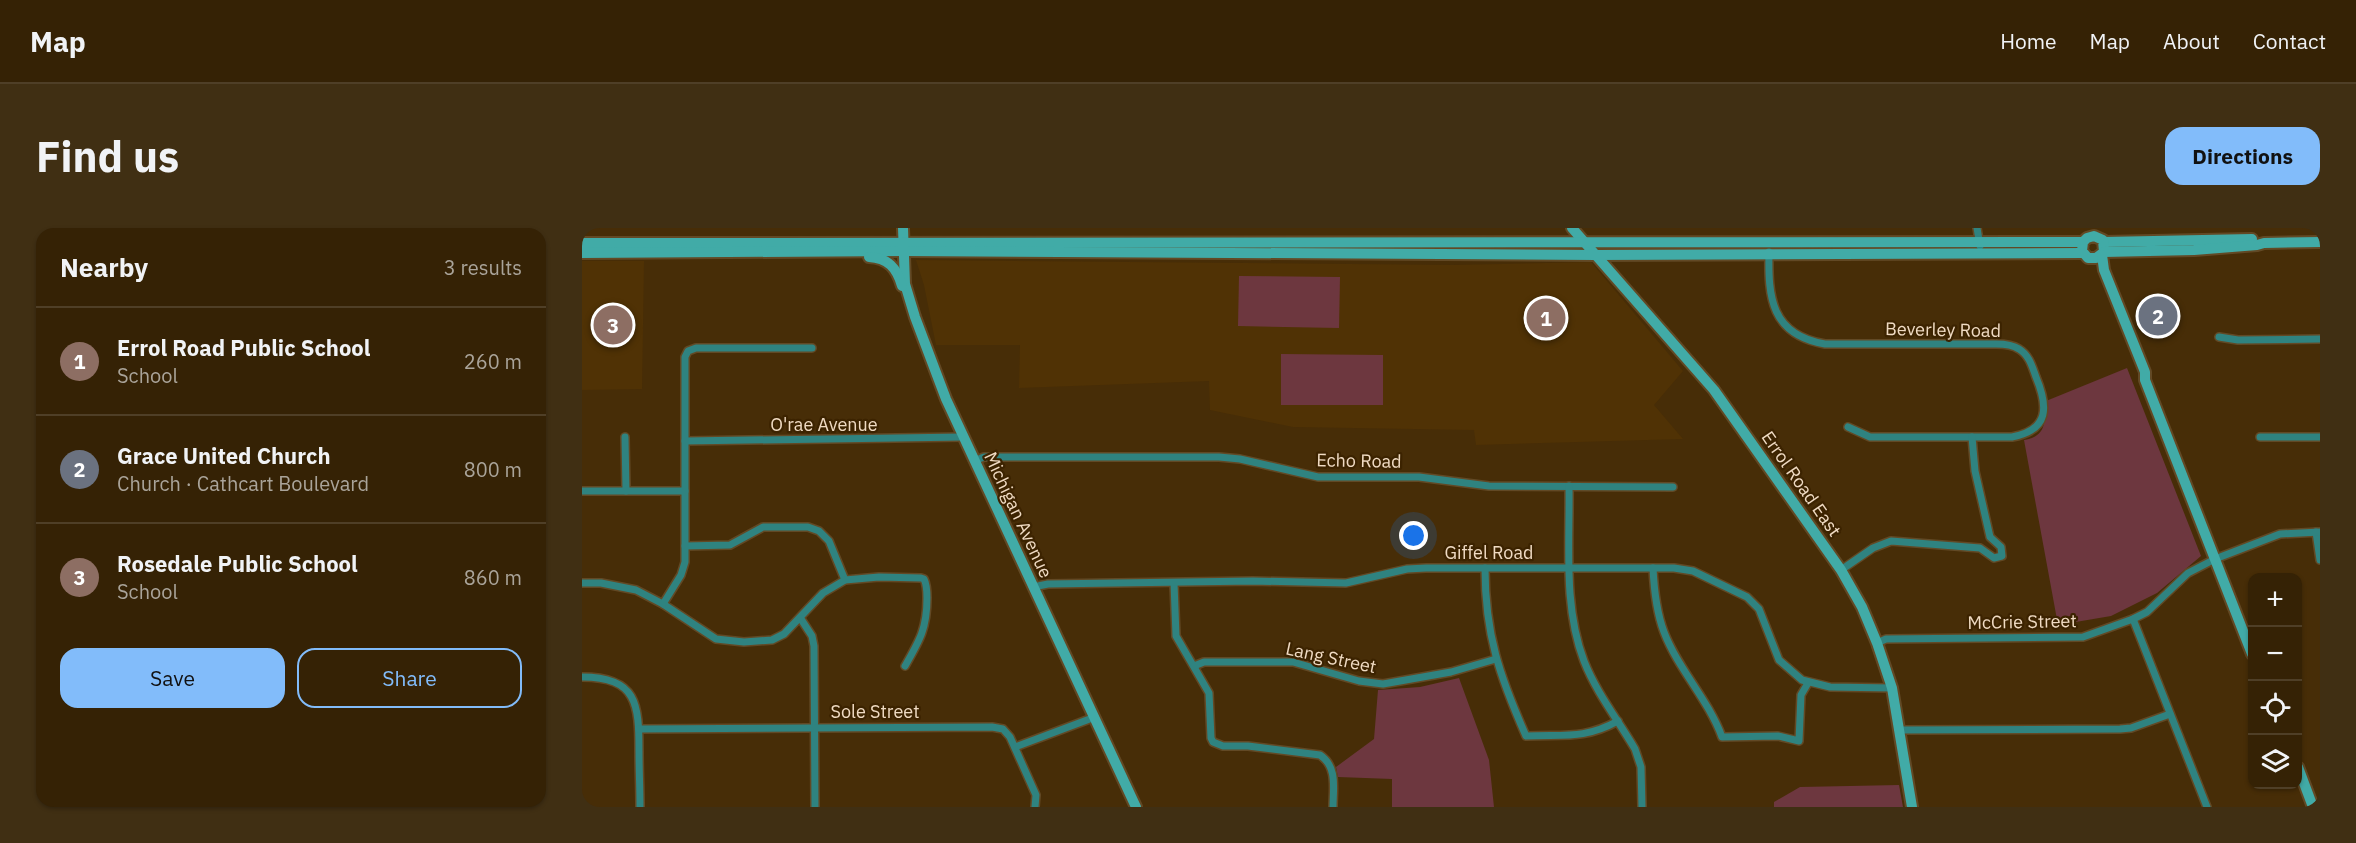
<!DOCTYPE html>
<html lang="en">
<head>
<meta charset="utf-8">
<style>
  :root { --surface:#352205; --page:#402f13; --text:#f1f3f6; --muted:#aaa49a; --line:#4f3f27; --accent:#82bcfa }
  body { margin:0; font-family:"IBM Plex Sans",sans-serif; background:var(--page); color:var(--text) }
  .controls { position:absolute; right:18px; bottom:18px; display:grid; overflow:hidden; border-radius:12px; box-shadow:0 2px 4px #0004 }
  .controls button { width:54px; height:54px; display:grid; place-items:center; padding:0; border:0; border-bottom:2px solid var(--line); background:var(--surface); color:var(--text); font:30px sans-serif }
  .you { position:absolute; left:832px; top:308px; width:21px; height:21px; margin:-15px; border:4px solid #fff; border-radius:50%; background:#1a73e8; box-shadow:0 0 0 9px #1a73e833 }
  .badge { display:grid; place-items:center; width:39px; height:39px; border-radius:50%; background:var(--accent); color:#fff; font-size:20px; font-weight:700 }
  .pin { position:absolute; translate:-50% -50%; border:3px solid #fff; box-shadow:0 2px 6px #0006 }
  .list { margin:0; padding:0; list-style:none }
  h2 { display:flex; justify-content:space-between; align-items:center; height:78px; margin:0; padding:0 24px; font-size:26px }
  h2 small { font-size:20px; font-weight:400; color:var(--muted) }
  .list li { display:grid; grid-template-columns:39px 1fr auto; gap:18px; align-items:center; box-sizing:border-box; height:108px; padding:0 24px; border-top:2px solid var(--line) }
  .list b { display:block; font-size:22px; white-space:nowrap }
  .list p { margin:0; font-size:20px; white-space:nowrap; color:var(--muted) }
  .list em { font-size:20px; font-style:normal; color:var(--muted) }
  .actions { display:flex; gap:12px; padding:18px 24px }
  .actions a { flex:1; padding:14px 0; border:2px solid var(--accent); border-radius:18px; text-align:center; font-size:21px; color:var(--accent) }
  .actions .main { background:var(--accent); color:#111 }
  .icon { flex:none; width:33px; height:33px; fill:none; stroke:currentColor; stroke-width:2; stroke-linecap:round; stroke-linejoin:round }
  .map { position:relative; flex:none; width:1738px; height:579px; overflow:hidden; border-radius:18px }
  header { display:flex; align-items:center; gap:36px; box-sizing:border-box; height:84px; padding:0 30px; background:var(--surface); border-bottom:2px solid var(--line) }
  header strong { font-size:28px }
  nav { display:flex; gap:33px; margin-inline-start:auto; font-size:21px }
  .intro { display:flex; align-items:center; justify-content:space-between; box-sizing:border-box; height:144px; padding:0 36px }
  h1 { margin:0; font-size:42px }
  .button { padding:15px 27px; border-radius:18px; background:var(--accent); color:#111; font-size:21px; font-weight:700 }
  main { display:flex; gap:36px; padding:0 36px }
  aside { flex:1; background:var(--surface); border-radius:18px; box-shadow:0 2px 4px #0004 }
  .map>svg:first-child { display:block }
  .built { fill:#503205 }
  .green { fill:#6d373f }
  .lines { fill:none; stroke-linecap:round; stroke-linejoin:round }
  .street-casing { stroke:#624925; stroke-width:10 }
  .secondary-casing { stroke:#624925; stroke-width:14 }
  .street { stroke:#2f8380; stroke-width:7 }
  .secondary { stroke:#41aba7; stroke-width:10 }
  .labels { text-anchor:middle; stroke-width:4.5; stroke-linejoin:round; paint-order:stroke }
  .street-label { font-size:18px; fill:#f0dbc3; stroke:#3c2300 }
</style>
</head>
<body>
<header>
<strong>Map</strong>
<nav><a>Home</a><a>Map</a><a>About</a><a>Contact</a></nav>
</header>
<div class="intro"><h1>Find us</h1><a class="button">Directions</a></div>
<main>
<aside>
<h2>Nearby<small>3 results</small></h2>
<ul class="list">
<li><span class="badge" style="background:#8d6e63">1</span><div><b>Errol Road Public School</b><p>School</p></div><em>260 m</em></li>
<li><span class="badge" style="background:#6b7280">2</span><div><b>Grace United Church</b><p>Church · Cathcart Boulevard</p></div><em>800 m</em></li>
<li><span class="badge" style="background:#8d6e63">3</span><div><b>Rosedale Public School</b><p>School</p></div><em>860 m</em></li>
</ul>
<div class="actions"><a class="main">Save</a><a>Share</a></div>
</aside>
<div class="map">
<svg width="1738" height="579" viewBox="0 0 1738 579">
  <rect width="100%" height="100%" fill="#472d07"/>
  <g class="built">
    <path d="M334 32 871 37 1009 34 1101 143 1072 177 1101 211 894 217 892 202 711 199 628 182 627 153 437 160 438 117H354L342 57Z"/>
    <path d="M0 33H62L60 161 0 162Z"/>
  </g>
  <g class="green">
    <path d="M657 48 758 49 757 100 656 98Z"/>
    <path d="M699 126 801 127V177H699Z"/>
    <path d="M1545 140 1619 328 1575 365 1529 388 1476 397 1442 212C1466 208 1462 193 1464 173Z"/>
    <path d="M877 450 907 532 912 579H810V551L756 549 754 539 792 511 796 462 838 459Z"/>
    <path d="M1317 557 1321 579H1192V574L1218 559Z"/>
  </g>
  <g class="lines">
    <defs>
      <g id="street">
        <path d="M1395 0 1398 18"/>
        <path d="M1187 24C1186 69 1189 107 1243 116H1414C1422 116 1431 117 1437 121 1447 127 1450 138 1454 149 1466 178 1468 202 1430 209H1288L1266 199"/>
        <path d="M1637 109 1656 112 1738 111"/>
        <path d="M43 209 44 263"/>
        <path d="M1678 209H1738"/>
        <path d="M103 213 381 209"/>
        <path d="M392 233 402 229H637L658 231 736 249H837L907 258 1091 259"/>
        <path d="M987 258C988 316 981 378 1002 433 1014 464 1036 492 1053 521L1059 539 1060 579"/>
        <path d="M0 263H103"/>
        <path d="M1734 304 1738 332"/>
        <path d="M103 318 148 317 181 299H226L237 303 247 313 263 352"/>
        <path d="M903 340C903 407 918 449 944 508 981 506 1001 512 1036 493"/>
        <path d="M1071 340C1072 361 1074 383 1082 404 1096 441 1126 471 1140 509L1196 508 1217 513 1219 467 1226 455"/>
        <path d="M1259 342 1291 320 1309 313 1398 320 1412 330 1420 328 1419 319 1408 309 1393 243 1390 209"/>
        <path d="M0 355H19L54 362 81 376 134 411 162 414 190 412 202 406 241 365 263 352 297 349 339 350 342 351C345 357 345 363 345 370 345 400 338 412 323 438"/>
        <path d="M592 355 594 408 627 465 629 510 631 514 641 518H666L738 527C756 539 751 561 751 579"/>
        <path d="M451 359 466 356 671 353 764 355 825 341 844 340H1092L1111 343 1165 369 1177 381 1197 432 1220 452 1248 459 1310 460"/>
        <path d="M81 376 99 347 103 334V129L106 123 114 120H230"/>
        <path d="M219 391 230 408 232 418 233 579"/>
        <path d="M1551 391 1625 579"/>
        <path d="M1295 415 1304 411 1501 409 1551 391 1565 384 1606 345 1633 331 1698 306 1738 304"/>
        <path d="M612 438 622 434H711L777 453 801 456 869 444 914 431"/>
        <path d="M0 449C55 449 57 476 57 523 57 542 58 560 58 579"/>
        <path d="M57 501 410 499 421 501 428 509 454 567 453 579"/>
        <path d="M1317 502 1538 501 1549 500 1588 486"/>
        <path d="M433 519 513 489"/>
      </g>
      <g id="secondary">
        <path d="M321 0 323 56 333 89 364 171 554 579"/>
        <path d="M990 0 1132 162 1259 342 1280 379 1295 415 1310 460 1330 579"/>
        <path d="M1522 14 1670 11"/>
        <path d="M0 15 1501 14 1505 10 1512 8 1521 12 1522 24 1514 30H1506L1500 23 1501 14"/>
        <path d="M1522 24 1612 22 1675 17 1682 15 1738 14"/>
        <path d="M0 25 321 23 1014 27 1501 25"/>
        <path d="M1520 27 1522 42 1563 144V152L1670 426"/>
        <path d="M287 29C306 30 315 40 320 58"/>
        <path d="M1716 539 1731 579"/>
      </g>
    </defs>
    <use href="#street" class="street-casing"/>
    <use href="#secondary" class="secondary-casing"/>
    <use href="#street" class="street"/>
    <use href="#secondary" class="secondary"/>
  </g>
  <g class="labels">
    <g class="street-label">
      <text transform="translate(1361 102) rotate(1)" y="6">Beverley Road</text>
      <text x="242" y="203">O'rae Avenue</text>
      <text transform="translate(777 233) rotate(1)" y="6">Echo Road</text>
      <text transform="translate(1219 256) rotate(55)" y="6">Errol Road East</text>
      <text transform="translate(436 287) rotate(65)" y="6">Michigan Avenue</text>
      <text x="907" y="331">Giffel Road</text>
      <text transform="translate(1440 394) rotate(-1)" y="6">McCrie Street</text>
      <text transform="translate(749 430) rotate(12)" y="6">Lang Street</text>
      <text x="293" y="490">Sole Street</text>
    </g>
  </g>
</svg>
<div class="controls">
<button>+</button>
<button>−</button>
<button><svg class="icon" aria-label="locate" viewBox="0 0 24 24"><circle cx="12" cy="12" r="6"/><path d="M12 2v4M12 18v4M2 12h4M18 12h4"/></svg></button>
<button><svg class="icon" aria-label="layers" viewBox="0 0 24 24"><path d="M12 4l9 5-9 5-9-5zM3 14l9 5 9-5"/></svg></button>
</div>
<div class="you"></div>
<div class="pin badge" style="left:964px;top:90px;background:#8d6e63">1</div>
<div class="pin badge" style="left:1576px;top:88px;background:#6b7280">2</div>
<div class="pin badge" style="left:31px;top:97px;background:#8d6e63">3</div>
</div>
</main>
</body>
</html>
